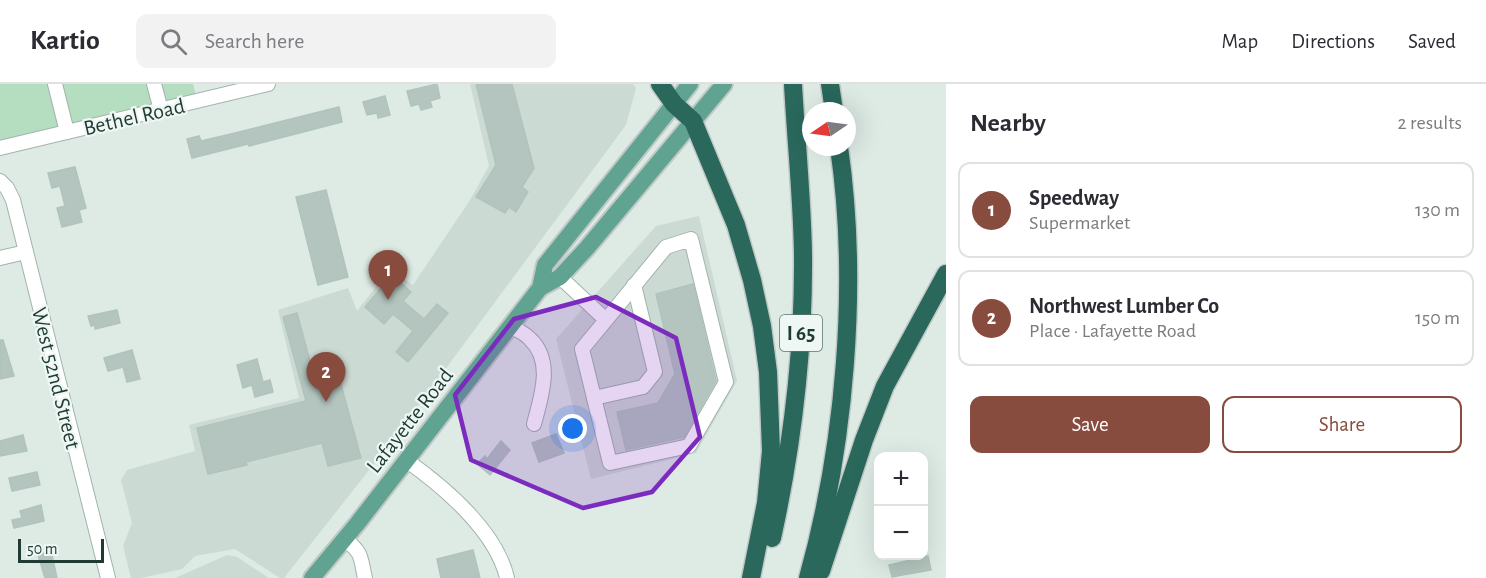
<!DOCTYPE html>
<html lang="en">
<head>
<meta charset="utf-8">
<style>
  :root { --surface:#fff; --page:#f2f2f3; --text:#2b2b33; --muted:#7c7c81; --line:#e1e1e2; --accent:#884c3f }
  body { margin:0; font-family:"Alegreya Sans",sans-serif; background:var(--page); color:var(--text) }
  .controls { position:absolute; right:18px; bottom:18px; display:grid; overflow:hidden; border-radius:12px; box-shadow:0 6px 24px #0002 }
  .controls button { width:54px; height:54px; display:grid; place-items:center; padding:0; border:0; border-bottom:2px solid var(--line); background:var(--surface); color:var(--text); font:30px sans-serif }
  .compass { position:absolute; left:802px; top:18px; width:54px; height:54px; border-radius:50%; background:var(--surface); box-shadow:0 6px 24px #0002; rotate:257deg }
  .scale { position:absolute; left:18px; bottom:15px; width:86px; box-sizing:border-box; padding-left:6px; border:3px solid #1f3b33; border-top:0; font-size:16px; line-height:21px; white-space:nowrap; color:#1f3b33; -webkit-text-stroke:4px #eef7f3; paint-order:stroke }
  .you { position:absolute; left:573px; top:345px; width:21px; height:21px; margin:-15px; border:4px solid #fff; border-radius:50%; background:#1a73e8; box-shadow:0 0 0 9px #1a73e833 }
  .badge { display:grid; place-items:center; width:39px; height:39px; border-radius:50%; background:var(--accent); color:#fff; font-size:20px; font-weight:700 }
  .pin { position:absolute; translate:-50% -50px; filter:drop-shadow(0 2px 3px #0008) }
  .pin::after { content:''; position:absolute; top:32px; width:21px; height:18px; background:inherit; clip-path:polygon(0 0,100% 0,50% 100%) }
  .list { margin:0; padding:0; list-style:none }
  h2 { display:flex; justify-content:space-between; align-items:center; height:78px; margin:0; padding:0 24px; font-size:26px }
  h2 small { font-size:20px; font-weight:400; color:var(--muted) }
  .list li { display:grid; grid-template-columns:39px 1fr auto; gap:18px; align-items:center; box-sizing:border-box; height:96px; margin:0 12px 12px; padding:0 12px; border:2px solid var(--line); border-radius:12px }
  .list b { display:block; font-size:22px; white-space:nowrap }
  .list p { margin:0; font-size:20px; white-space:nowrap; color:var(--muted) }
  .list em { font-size:20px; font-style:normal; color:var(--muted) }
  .actions { display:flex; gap:12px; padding:18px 24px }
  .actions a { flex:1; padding:14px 0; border:2px solid var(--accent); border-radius:12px; text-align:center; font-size:21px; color:var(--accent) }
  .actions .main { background:var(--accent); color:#fff }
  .icon { flex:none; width:33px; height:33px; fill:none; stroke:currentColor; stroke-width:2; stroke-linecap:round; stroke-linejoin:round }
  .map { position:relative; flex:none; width:946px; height:494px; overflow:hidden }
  header { display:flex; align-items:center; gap:36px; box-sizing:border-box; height:84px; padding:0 30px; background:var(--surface); border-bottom:2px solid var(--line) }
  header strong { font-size:28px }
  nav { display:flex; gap:33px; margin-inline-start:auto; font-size:21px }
  .search { width:420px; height:54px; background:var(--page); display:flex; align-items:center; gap:15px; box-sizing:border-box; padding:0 21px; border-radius:12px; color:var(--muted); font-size:22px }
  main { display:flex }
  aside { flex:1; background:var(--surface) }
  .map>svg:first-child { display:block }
  .built { fill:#ccdad4 }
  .green { fill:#b5ddc0 }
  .building { fill:#b3c5be; stroke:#b0c4bc; stroke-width:1.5 }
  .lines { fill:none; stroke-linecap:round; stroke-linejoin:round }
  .minor-casing { stroke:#a1b3ac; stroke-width:16 }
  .major-casing { stroke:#c0c8c6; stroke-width:20 }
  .highway-casing { stroke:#c0c8c6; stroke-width:21 }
  .minor { stroke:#fff; stroke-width:14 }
  .major { stroke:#60a391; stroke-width:16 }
  .highway { stroke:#29685b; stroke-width:18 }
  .marked { fill:#7b2cbf; fill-opacity:0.2; stroke:#7b2cbf; stroke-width:4.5; stroke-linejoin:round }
  .labels { text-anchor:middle; stroke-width:4.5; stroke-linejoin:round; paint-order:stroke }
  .shield { fill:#eef7f3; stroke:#5d736d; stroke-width:1.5 }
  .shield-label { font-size:21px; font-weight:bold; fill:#1f3b33 }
  .street-label { font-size:22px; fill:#1f3b33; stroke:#eef7f3 }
</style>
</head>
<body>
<header>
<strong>Kartio</strong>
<div class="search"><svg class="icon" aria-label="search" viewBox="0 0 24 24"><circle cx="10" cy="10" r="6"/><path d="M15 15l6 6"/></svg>Search here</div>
<nav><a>Map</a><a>Directions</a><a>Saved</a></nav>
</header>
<main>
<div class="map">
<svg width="946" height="494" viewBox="0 0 946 494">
  <rect width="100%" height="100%" fill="#deebe5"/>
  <g class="built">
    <path d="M470 0H633L636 4 626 41 396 352 284 494H280L235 465 195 472 182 485 141 494H131L123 462 132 439 121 396 127 386 195 367 189 341 299 314 278 226 348 204 357 227 390 185 413 201 470 116 489 82Z"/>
    <path d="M699 132 737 297 696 369 591 395 556 255 656 142Z"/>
    <path d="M227 471 237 473 269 494H175Z"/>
  </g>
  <path class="green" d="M0 0H193L196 11 0 58Z"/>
  <g class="building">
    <path d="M437 0 440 14 430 17 432 23 421 26 419 20 411 22 407 7Z"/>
    <path d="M476 0H512L534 84 522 103 528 108 516 128 509 123 505 129 476 113 496 81Z"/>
    <path d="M385 12 390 31 378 34 377 29 367 31 363 18Z"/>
    <path d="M339 23 342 38 249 62 248 60 192 74 187 55 199 52 201 57 231 50Z"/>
    <path d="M75 83 86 124 79 126 82 138 62 143 57 124 65 122 60 102 52 104 48 89Z"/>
    <path d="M326 106 348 193 318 201 296 113Z"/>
    <path d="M392 191 411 208 403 217 424 235 437 220 448 229 408 278 396 268 413 247 393 230 384 240 365 223Z"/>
    <path d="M693 200 716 297 684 353 626 366 617 328 658 319 675 290 656 210Z"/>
    <path d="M117 226 120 239 95 245V241L91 242 88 232Z"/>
    <path d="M297 229 310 277 333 271 361 374 328 382 322 359 246 378 247 381 208 390 197 344 306 317 283 233Z"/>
    <path d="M0 256H3L14 292 0 295Z"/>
    <path d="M132 266 140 295 127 298 123 283 108 287 104 274Z"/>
    <path d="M257 275 263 298 270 296 273 308 255 313 252 301 243 304 237 281Z"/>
    <path d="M556 350 564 369 539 378 532 359Z"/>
    <path d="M23 351 27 367 0 372V357Z"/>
    <path d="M501 357 510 366 490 391 477 380 485 372 487 375Z"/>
    <path d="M37 388 40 401 12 407 9 394Z"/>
    <path d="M41 421 44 437 14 444 12 436 22 434 20 427Z"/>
    <path d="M473 466 480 494H441L437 475Z"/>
    <path d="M51 467 57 494H45L38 471Z"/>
    <path d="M928 472 931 486 892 493 889 481Z"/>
  </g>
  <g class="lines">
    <defs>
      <g id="minor">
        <path d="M55 0 67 48"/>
        <path d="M154 0 161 26"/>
        <path d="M0 64 268 0"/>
        <path d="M0 97 7 104 13 116 108 494"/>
        <path d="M0 174 26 168"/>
        <path d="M560 193 606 236 582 265 610 379 689 362 726 298 691 155 666 163 606 236"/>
        <path d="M510 242C517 246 525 249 530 255 554 277 541 313 534 340"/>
        <path d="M594 314 643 303 655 288 634 201"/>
        <path d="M406 376C444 403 496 447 507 494"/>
        <path d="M345 455C363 470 360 472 365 494"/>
      </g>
      <g id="major">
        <path d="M540 204 560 193 587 164 724 0"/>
        <path d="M312 494 357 440 540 204 545 181 690 0"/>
      </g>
      <g id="highway">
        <path d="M660 0 674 20 693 37 736 141 752 196 762 242 768 288 771 367 766 419 751 494"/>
        <path d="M830 0 834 27"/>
        <path d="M772 454C793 359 804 267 803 169 802 113 796 56 793 0"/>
        <path d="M821 487 864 356 885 302 946 190"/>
        <path d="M808 494C845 361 859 200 839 63"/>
      </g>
    </defs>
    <use href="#minor" class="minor-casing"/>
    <use href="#major" class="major-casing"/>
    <use href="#highway" class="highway-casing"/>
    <use href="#minor" class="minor"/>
    <use href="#major" class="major"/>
    <use href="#highway" class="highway"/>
  </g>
  <path class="marked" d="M596 213 676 254 700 353 652 408 583 424 471 376 455 311 514 235Z"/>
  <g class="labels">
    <rect class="shield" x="780" y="231" width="42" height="36" rx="4.5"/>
    <g class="shield-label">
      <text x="801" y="256">I 65</text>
    </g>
    <g class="street-label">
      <text transform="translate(134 32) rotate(-13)" y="8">Bethel Road</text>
      <text transform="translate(57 294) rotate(76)" y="8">West 52nd Street</text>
      <text transform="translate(409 336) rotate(-52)" y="8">Lafayette Road</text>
    </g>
  </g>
</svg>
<div class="controls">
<button>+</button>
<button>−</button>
</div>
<svg class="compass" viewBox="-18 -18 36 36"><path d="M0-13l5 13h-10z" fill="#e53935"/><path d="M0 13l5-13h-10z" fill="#7c7c81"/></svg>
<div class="scale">50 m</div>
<div class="you"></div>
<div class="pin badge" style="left:388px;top:216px">1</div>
<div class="pin badge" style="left:326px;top:318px">2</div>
</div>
<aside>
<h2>Nearby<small>2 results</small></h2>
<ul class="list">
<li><span class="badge">1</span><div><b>Speedway</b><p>Supermarket</p></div><em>130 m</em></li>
<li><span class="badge">2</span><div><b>Northwest Lumber Co</b><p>Place · Lafayette Road</p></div><em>150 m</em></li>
</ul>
<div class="actions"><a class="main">Save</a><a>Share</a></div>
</aside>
</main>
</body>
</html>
